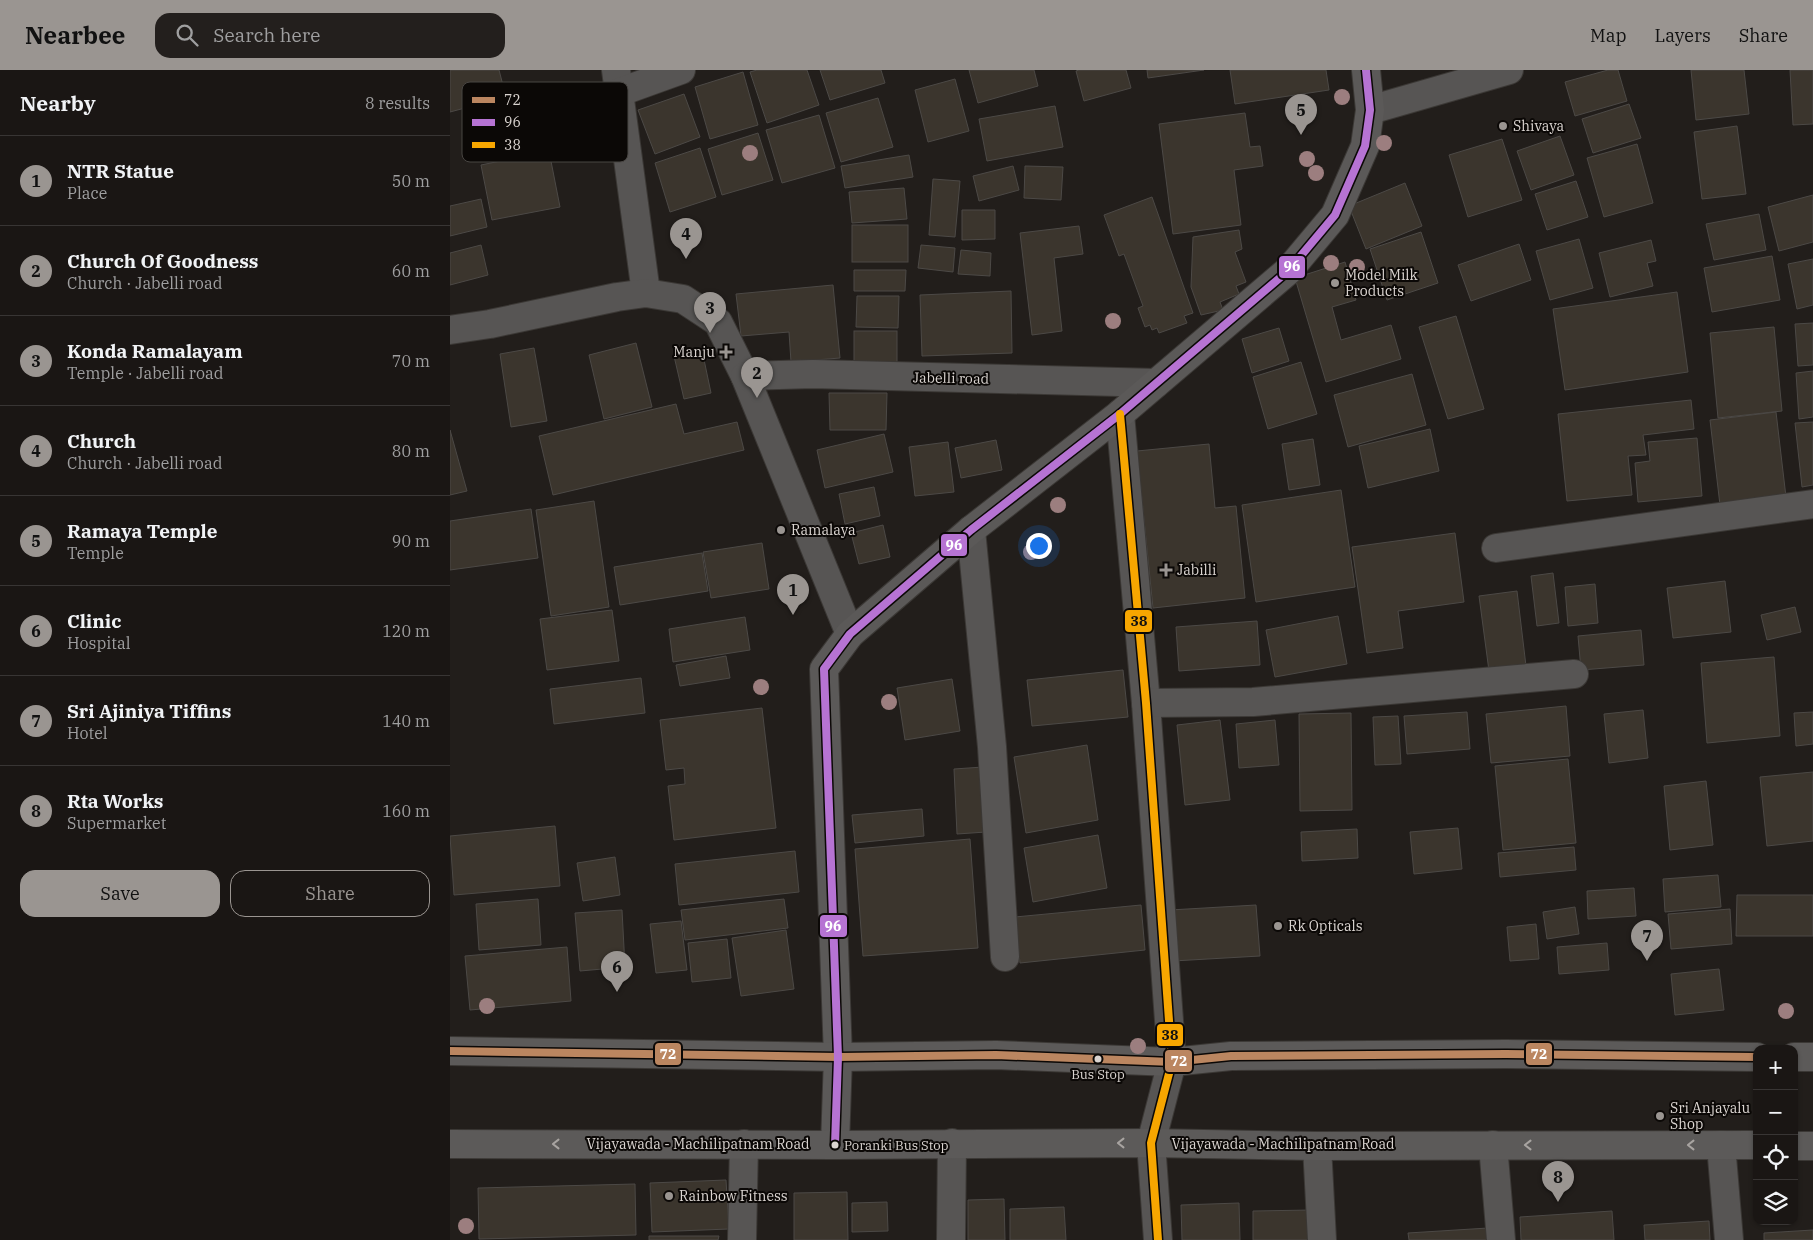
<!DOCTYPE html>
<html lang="en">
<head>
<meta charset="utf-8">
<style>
  :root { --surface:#1a1614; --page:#231f1d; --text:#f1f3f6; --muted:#9f9fa0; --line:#383534; --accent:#9a9591 }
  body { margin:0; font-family:"IBM Plex Serif",serif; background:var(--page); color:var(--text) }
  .controls { position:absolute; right:15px; bottom:15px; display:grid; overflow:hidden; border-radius:10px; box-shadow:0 1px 4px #0004 }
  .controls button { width:45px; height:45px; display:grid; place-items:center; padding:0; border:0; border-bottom:1px solid var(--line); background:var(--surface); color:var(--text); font:25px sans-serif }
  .you { position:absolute; left:588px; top:475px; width:18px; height:18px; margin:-12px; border:4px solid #fff; border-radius:50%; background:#1a73e8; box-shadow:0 0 0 8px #1a73e833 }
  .badge { display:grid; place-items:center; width:32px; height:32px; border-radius:50%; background:var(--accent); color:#111; font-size:16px; font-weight:700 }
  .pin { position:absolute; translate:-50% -41px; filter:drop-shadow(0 1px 2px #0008) }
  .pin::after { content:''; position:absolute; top:26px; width:18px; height:15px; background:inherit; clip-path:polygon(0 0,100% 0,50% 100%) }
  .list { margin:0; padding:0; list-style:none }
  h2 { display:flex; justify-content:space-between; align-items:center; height:65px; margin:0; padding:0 20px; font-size:21px }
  h2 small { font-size:16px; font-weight:400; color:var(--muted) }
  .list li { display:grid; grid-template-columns:32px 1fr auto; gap:15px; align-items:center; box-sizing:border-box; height:90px; padding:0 20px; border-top:1px solid var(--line) }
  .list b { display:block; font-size:19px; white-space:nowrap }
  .list p { margin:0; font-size:16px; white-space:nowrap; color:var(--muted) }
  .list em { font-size:16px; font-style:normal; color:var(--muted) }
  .actions { display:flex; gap:10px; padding:15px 20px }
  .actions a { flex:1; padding:11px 0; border:1px solid var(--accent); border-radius:15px; text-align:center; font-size:18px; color:var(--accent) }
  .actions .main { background:var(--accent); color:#111 }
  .icon { flex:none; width:28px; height:28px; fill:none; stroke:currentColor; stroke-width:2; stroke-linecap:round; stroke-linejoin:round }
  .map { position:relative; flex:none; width:1363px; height:1170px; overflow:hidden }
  header { display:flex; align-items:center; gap:30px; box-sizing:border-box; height:70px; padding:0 25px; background:var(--accent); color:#111 }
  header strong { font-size:24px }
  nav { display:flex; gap:28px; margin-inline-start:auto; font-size:18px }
  .search { width:350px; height:45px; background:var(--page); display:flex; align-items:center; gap:12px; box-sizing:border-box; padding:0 18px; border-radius:15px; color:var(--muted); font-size:19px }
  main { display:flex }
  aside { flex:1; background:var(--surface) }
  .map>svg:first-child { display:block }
  .building { fill:#3b352d; stroke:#4c4946 }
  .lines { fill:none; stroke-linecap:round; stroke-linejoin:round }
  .minor-casing { stroke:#3b3835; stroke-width:30 }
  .tertiary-casing { stroke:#3b3835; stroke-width:30 }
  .secondary-casing { stroke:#3b3835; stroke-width:30 }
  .trunk-casing { stroke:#3b3835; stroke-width:30 }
  .minor { stroke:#575554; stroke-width:28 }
  .tertiary { stroke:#575554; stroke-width:28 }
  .secondary { stroke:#5b5958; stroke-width:28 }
  .trunk { stroke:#5c5a59; stroke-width:28 }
  .bus-1-casing { stroke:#0b0806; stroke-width:11 }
  .bus-2-casing { stroke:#0b0806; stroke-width:11 }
  .bus-3-casing { stroke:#0b0806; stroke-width:11 }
  .bus-1 { stroke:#bb8660; stroke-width:8 }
  .bus-2 { stroke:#b673d3; stroke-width:8 }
  .bus-3 { stroke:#f7a600; stroke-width:8 }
  .tree { fill:#9c7e7f }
  .oneway { stroke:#a8a4a1 }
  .poi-dot { fill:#9a9591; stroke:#0b0806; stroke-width:2 }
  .bus-dot { fill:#dbd5d1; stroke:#0b0806; stroke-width:2 }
  .labels { text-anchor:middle; stroke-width:4; stroke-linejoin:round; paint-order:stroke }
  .bus-label { font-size:13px; fill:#dbd5d1; stroke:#0b0806 }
  .poi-label { font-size:14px; fill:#dbd5d1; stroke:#0b0806; text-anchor:start }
  .street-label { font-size:14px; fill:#dbd5d1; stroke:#0b0806 }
  .key { fill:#0b0806; stroke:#494643; stroke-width:1 }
  .key-label { font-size:14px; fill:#dbd5d1 }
  .line-badge { stroke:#0b0806; stroke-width:2 }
  .badge-label { font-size:14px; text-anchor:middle; font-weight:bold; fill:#fff }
  .pale-badge-label { font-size:14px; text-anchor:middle; font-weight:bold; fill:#111 }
</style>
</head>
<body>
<header>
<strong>Nearbee</strong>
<div class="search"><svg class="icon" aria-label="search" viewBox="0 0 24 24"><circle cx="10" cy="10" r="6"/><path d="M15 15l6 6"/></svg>Search here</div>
<nav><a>Map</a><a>Layers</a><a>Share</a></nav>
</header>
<main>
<aside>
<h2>Nearby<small>8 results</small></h2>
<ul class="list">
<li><span class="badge">1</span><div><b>NTR Statue</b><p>Place</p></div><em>50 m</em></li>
<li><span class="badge">2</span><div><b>Church Of Goodness</b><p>Church · Jabelli road</p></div><em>60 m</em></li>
<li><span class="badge">3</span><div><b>Konda Ramalayam</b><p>Temple · Jabelli road</p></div><em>70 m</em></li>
<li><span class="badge">4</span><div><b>Church</b><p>Church · Jabelli road</p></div><em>80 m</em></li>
<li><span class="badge">5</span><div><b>Ramaya Temple</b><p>Temple</p></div><em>90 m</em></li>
<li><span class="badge">6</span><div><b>Clinic</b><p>Hospital</p></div><em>120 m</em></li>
<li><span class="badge">7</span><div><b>Sri Ajiniya Tiffins</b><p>Hotel</p></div><em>140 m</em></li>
<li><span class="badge">8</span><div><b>Rta Works</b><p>Supermarket</p></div><em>160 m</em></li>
</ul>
<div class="actions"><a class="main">Save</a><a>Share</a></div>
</aside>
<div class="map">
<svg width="1363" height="1170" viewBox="0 0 1363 1170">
  <rect width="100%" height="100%" fill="#221e1b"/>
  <g class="building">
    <path d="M0 0H49L56 27 0 42Z"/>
    <path d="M307 0H357L369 35 317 53 300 2Z"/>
    <path d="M370 0H431L435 13 380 30Z"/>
    <path d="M519 0H584L588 16 528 33Z"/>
    <path d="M629 0H676L681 18 634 31 626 1Z"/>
    <path d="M697 0H754L698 8Z"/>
    <path d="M780 0H876L879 20 785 34Z"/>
    <path d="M1158 0H1168L1177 31 1125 46 1115 12Z"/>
    <path d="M1241 0H1294L1299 44 1246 50Z"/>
    <path d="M1340 0H1363V54L1343 55Z"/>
    <path d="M293 2 308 55 260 69 245 17Z"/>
    <path d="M505 9 519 61 478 72 465 20Z"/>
    <path d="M234 24 250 67 205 84 188 40Z"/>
    <path d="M428 28 443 77 391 92 376 43Z"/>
    <path d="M1179 34 1191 68 1143 83 1132 49Z"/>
    <path d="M605 36 613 77 537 91 529 49Z"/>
    <path d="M795 43 800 77 810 76 813 96 784 100 791 155 723 164 709 54Z"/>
    <path d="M369 45 385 98 332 113 316 60Z"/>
    <path d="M1287 56 1296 124 1252 129 1244 62Z"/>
    <path d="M308 63 323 110 272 125 258 79Z"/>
    <path d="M1110 66 1124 105 1081 120 1067 81Z"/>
    <path d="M1052 69 1072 130 1018 147 999 85Z"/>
    <path d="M1187 74 1203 133 1154 147 1137 88Z"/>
    <path d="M250 78 266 127 220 142 205 93Z"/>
    <path d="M99 81 110 137 42 150 31 95Z"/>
    <path d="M459 85 463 107 395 118 391 96Z"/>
    <path d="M563 96 569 120 529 131 523 106Z"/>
    <path d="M575 96 613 97 611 130 574 128Z"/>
    <path d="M483 109 510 111 505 167 479 165Z"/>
    <path d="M1126 111 1138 147 1097 160 1085 124Z"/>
    <path d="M955 113 972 156 916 179 899 136Z"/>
    <path d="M454 118 457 149 402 153 399 122Z"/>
    <path d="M1363 125V172L1329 181 1318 137Z"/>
    <path d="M702 127 743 243 734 246 737 253 709 263 707 258 702 260 700 255 695 257 688 238 693 236 674 184 669 186 654 145Z"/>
    <path d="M31 129 37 157 0 166V136Z"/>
    <path d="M512 140H545V169L512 170Z"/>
    <path d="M1309 144 1316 180 1264 190 1256 154Z"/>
    <rect x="402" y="155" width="56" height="37"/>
    <path d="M629 156 633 184 604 188 612 261 582 265 570 163Z"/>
    <path d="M789 160 792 179 785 182 796 212 786 216 789 224 770 232 773 240 751 245 741 217 743 167Z"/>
    <path d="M971 162 988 213 937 230 920 179Z"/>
    <path d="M1129 169 1143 218 1100 230 1086 181Z"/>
    <path d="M1201 170 1206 191 1197 193 1203 216 1160 227 1149 183Z"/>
    <path d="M1069 174 1081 210 1021 231 1008 195Z"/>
    <path d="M31 175 38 205 0 215V183Z"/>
    <path d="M471 175 505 178 503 202 468 198Z"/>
    <path d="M511 180 541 183 540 206 508 204Z"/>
    <path d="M1322 186 1330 230 1262 242 1254 198Z"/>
    <path d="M1363 189V235L1347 239 1338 194Z"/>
    <path d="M895 192 906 230 882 237 891 270 941 255 951 289 876 312 845 208Z"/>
    <path d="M404 200H456L455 221H404Z"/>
    <path d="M383 215 390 288 341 292 339 262 291 266 286 224Z"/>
    <path d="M561 221 562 283 472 286 470 225Z"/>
    <path d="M1227 222 1238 302 1115 320 1103 239Z"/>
    <path d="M407 226H449L448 258 406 257Z"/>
    <path d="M1006 246 1034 339 998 349 969 257Z"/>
    <path d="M1363 253V295L1348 296 1345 254Z"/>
    <path d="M1324 257 1332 341 1268 348 1260 263Z"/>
    <path d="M829 258 839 291 802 303 792 269Z"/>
    <rect x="404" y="261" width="43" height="35"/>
    <path d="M186 273 202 337 154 349 139 285Z"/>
    <path d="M84 278 97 351 61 357 50 284Z"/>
    <path d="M252 280 261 323 234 329 224 286Z"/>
    <path d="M851 292 867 344 818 359 803 307Z"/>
    <path d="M1363 301V347L1349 349 1346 303Z"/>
    <path d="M962 304 976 355 898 377 884 325Z"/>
    <path d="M379 323H437L436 360H380Z"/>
    <path d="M1241 330 1244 359 1193 365 1196 385 1178 386 1182 425 1117 431 1108 344Z"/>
    <path d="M226 334 234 364 287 352 294 380 103 425 89 366Z"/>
    <path d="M1326 342 1336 427 1270 435 1260 350Z"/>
    <path d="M1363 352V415L1352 417 1345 353Z"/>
    <path d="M980 359 989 401 918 418 909 376Z"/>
    <path d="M0 360 17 421 0 425Z"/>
    <path d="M434 364 443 402 375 418 367 380Z"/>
    <path d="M1247 368 1252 426 1188 432 1185 393 1200 391 1198 372Z"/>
    <path d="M863 369 870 415 839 420 832 374Z"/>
    <path d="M546 370 552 400 511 408 505 378Z"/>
    <path d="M498 372 504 422 465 426 459 377Z"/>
    <path d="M759 374 765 438 786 436 795 528 703 538 687 381Z"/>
    <path d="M424 417 430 446 395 454 389 424Z"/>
    <path d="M891 420 905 517 806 532 792 435Z"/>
    <path d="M144 431 159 537 101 546 86 440Z"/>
    <path d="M81 439 88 488 0 500V451Z"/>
    <path d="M433 455 440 487 409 494 401 463Z"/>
    <path d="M1005 463 1014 532 948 541 953 578 917 583 902 477Z"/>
    <path d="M312 473 319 519 261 528 253 482Z"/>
    <path d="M252 483 258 521 170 535 164 497Z"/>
    <path d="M1103 503 1109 553 1087 556 1081 506Z"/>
    <path d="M1275 511 1281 562 1223 568 1217 518Z"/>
    <path d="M1145 514 1148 553 1118 556 1115 517Z"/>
    <path d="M1067 521 1076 596 1039 601 1029 526Z"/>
    <path d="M1345 537 1351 562 1317 570 1311 545Z"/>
    <path d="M162 540 169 591 97 600 90 549Z"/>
    <path d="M888 546 897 594 825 607 816 560Z"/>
    <path d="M295 547 300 580 223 592 219 559Z"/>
    <path d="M807 551 810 595 729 601 726 557Z"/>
    <path d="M1191 560 1194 595 1131 600 1128 566Z"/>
    <path d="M276 586 280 608 230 616 226 595Z"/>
    <path d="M1324 587 1330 666 1257 673 1251 593Z"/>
    <path d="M673 600 678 647 582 656 577 610Z"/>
    <path d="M191 608 195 643 104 654 100 619Z"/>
    <path d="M502 609 510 661 455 670 447 618Z"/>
    <path d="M1116 636 1120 686 1041 693 1036 644Z"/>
    <path d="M312 638 326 758 224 770 218 716 235 714 234 698 216 700 210 650Z"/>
    <path d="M1193 640 1198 688 1159 693 1154 644Z"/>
    <path d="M1017 642 1020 679 957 684 954 646Z"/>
    <path d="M1363 642V674L1346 676 1344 643Z"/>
    <path d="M901 643 902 740 850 741 849 644Z"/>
    <path d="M948 646 951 694 925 695 923 647Z"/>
    <path d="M770 650 780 730 735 735 727 655Z"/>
    <path d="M825 650 829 695 789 698 786 654Z"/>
    <path d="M637 675 648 750 576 763 564 687Z"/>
    <path d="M1118 689 1126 773 1053 780 1045 696Z"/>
    <path d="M533 697 536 762 507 764 504 699Z"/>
    <path d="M1363 702V771L1317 776 1310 707Z"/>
    <path d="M1256 711 1263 775 1220 780 1214 716Z"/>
    <path d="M472 739 474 766 405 773 402 745Z"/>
    <path d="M105 756 110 816 4 825 0 766Z"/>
    <path d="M1008 758 1012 799 964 804 960 762Z"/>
    <path d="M907 759 908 788 852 791 851 762Z"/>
    <path d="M648 765 657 818 583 832 574 778Z"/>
    <path d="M520 769 528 878 413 886 405 779Z"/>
    <path d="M1124 777 1126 800 1050 807 1048 783Z"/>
    <path d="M345 781 349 822 229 835 225 794Z"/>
    <path d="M165 787 170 825 133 831 127 793Z"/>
    <path d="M1268 805 1271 837 1215 842 1213 809Z"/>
    <path d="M1184 818 1186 846 1138 849 1137 821Z"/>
    <path d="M1287 825H1363V866H1286Z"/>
    <path d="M88 829 91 875 29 880 26 834Z"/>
    <path d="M334 829 338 858 235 870 231 840Z"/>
    <path d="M691 835 695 880 570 893 565 847Z"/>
    <path d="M806 835 810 886 723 891 720 840Z"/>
    <path d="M1125 837 1129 864 1097 869 1093 842Z"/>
    <path d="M1280 839 1282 874 1221 879 1218 844Z"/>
    <path d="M172 840 175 897 130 901 125 843Z"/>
    <path d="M231 851 237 900 206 903 200 854Z"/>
    <path d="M1086 854 1089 889 1060 891 1057 857Z"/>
    <path d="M336 860 344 919 291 926 282 868Z"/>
    <path d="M277 869 281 908 242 912 238 873Z"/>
    <path d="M1157 873 1159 900 1109 904 1107 877Z"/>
    <path d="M117 877 121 931 20 940 15 886Z"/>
    <path d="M1269 899 1274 940 1225 945 1221 904Z"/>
    <path d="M276 1110 279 1159 202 1162 200 1113Z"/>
    <path d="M185 1114 186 1165 29 1169 28 1118Z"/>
    <path d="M397 1122 398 1170H344V1123Z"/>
    <path d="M554 1129 555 1170H518V1130Z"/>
    <path d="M437 1132 438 1161 402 1162V1133Z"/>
    <path d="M789 1133 790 1170H732L731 1135Z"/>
    <path d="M614 1137 616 1170H560V1139Z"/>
    <path d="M862 1140 863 1170H803V1141Z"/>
    <path d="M1162 1141 1164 1170H1071L1070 1147Z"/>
    <path d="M1259 1151 1260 1170H1195L1194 1155Z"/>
    <path d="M1038 1158 1039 1170H959L958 1163Z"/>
    <path d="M1363 1160V1170H1314V1163Z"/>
    <path d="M199 1166H269L268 1170H199Z"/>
  </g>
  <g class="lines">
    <defs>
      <g id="minor">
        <path d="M166 0 196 223"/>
        <path d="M170 22 231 0"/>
        <path d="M920 40 1059 0"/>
        <path d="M0 260 40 254 167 227 196 223 233 229 268 252 295 306 400 564"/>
        <path d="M295 306 363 304 706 313"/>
        <path d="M670 344 696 633 722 992 701 1073 708 1170"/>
        <path d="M521 460 542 677 555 887"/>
        <path d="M1046 478 1363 434"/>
        <path d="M696 633 803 632 1124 604"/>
        <path d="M1043 1075 1051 1170"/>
        <path d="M1271 1075 1279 1170"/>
        <path d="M867 1076 872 1170"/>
        <path d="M501 1170 502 1073"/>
      </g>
      <path id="tertiary" d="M292 1170 294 1074"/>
      <path id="secondary" d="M385 1075 388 987 374 599 400 564 521 460 670 344 839 200 885 145 915 76 920 40 916 0"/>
      <g id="trunk">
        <path d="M0 981 388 987 546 985 722 992 781 986 1056 984 1307 987"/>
        <path d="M1344 987H1363"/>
        <path d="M0 1074 385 1075 701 1073 867 1076 1307 1075"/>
        <path d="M1344 1076H1363"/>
      </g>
    </defs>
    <use href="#minor" class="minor-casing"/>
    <use href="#tertiary" class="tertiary-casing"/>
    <use href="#secondary" class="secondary-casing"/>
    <use href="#trunk" class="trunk-casing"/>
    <use href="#minor" class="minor"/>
    <use href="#tertiary" class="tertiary"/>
    <use href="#secondary" class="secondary"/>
    <use href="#trunk" class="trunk"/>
    <defs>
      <path id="bus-1" d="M0 981 388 987 546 985 722 992 781 986 1056 984 1307 987"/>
      <path id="bus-2" d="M385 1075 388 987 374 599 400 564 521 460 670 344 839 200 885 145 915 76 920 40 916 0"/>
      <path id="bus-3" d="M670 344 696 633 722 992 701 1073 708 1170"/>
    </defs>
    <use href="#bus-1" class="bus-1-casing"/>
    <use href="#bus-2" class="bus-2-casing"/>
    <use href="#bus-3" class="bus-3-casing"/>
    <use href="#bus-1" class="bus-1"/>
    <use href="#bus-2" class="bus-2"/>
    <use href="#bus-3" class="bus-3"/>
  </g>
  <g class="tree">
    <circle cx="892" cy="27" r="8"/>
    <circle cx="934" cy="73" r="8"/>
    <circle cx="300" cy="83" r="8"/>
    <circle cx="857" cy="89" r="8"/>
    <circle cx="866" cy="103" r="8"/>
    <circle cx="881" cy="193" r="8"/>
    <circle cx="907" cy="197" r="8"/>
    <circle cx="663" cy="251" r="8"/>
    <circle cx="608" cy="435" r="8"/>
    <circle cx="581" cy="482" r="8"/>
    <circle cx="311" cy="617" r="8"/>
    <circle cx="439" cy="632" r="8"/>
    <circle cx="37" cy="936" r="8"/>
    <circle cx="1336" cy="941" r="8"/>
    <circle cx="688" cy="976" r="8"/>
    <circle cx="16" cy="1156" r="8"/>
  </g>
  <defs><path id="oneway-chevron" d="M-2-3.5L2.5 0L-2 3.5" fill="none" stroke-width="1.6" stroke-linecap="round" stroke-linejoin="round" transform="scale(1.25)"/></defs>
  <g class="oneway">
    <use href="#oneway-chevron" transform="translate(671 1073) rotate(180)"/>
    <use href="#oneway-chevron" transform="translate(106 1074) rotate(-180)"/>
    <use href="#oneway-chevron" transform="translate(1078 1075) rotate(180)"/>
    <use href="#oneway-chevron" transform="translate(1241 1075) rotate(180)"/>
  </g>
  <g class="poi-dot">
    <circle cx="1053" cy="56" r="5"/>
    <circle cx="885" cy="213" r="5"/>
    <path d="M273.5 274.5h5v5h5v5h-5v5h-5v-5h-5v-5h5z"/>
    <circle cx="331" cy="460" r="5"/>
    <path d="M713.5 492.5h5v5h5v5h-5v5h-5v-5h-5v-5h5z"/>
    <circle cx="828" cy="856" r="5"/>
    <circle cx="1210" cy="1046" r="5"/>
    <circle cx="219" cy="1126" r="5"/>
  </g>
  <g class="bus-dot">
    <circle cx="648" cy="989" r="4.5"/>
    <circle cx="385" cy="1075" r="4.5"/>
  </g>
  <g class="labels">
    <g class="bus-label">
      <text x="648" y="1009">Bus Stop</text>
      <text x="394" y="1080" text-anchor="start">Poranki Bus Stop</text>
    </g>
    <g class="poi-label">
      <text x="1063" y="61">Shivaya</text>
      <text x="895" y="210">Model Milk<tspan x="895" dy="16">Products</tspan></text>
      <text x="265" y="287" text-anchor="end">Manju</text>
      <text x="341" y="465">Ramalaya</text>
      <text x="727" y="505">Jabilli</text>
      <text x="838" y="861">Rk Opticals</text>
      <text x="1220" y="1043">Sri Anjayalu<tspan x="1220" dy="16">Shop</tspan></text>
      <text x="229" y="1131">Rainbow Fitness</text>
    </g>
    <g class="street-label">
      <text transform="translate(501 308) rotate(1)" y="5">Jabelli road</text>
      <text x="248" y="1079">Vijayawada - Machilipatnam Road</text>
      <text x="833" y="1079">Vijayawada - Machilipatnam Road</text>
    </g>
  </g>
  <rect x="12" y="12" width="166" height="80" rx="8" class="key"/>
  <rect x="22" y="27" width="23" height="6" fill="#bb8660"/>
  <rect x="22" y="49" width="23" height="7" fill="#b673d3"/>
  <rect x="22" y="72" width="23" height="6" fill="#f7a600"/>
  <g class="key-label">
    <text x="54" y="35">72</text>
    <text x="54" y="57">96</text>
    <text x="54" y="80">38</text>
  </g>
  <g class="line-badge">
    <rect x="828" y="185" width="28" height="24" rx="5" fill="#b673d3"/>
    <rect x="490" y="463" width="28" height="24" rx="5" fill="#b673d3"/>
    <rect x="674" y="539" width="29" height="24" rx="5" fill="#f7a600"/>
    <rect x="369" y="844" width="29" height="24" rx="5" fill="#b673d3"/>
    <rect x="706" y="953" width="28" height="24" rx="5" fill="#f7a600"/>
    <rect x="204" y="972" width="28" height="24" rx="5" fill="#bb8660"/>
    <rect x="1075" y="972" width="28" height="24" rx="5" fill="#bb8660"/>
    <rect x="714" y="979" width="29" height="24" rx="5" fill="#bb8660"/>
  </g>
  <g class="badge-label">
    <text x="842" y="201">96</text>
    <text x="504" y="480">96</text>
    <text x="383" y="861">96</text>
    <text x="218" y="989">72</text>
    <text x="1089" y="989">72</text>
    <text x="729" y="996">72</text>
  </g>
  <g class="pale-badge-label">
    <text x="689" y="556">38</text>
    <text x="720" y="970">38</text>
  </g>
</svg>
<div class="controls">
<button>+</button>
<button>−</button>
<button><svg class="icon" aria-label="locate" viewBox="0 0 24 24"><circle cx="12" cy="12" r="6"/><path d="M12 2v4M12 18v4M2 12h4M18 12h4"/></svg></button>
<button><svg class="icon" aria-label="layers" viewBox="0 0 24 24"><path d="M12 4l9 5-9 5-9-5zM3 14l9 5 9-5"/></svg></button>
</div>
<div class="you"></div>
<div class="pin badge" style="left:343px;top:545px">1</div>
<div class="pin badge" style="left:307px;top:328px">2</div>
<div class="pin badge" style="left:260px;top:263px">3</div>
<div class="pin badge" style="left:236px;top:189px">4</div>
<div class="pin badge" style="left:851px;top:65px">5</div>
<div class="pin badge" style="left:167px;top:922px">6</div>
<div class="pin badge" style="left:1197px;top:891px">7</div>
<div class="pin badge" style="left:1108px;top:1132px">8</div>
</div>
</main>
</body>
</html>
